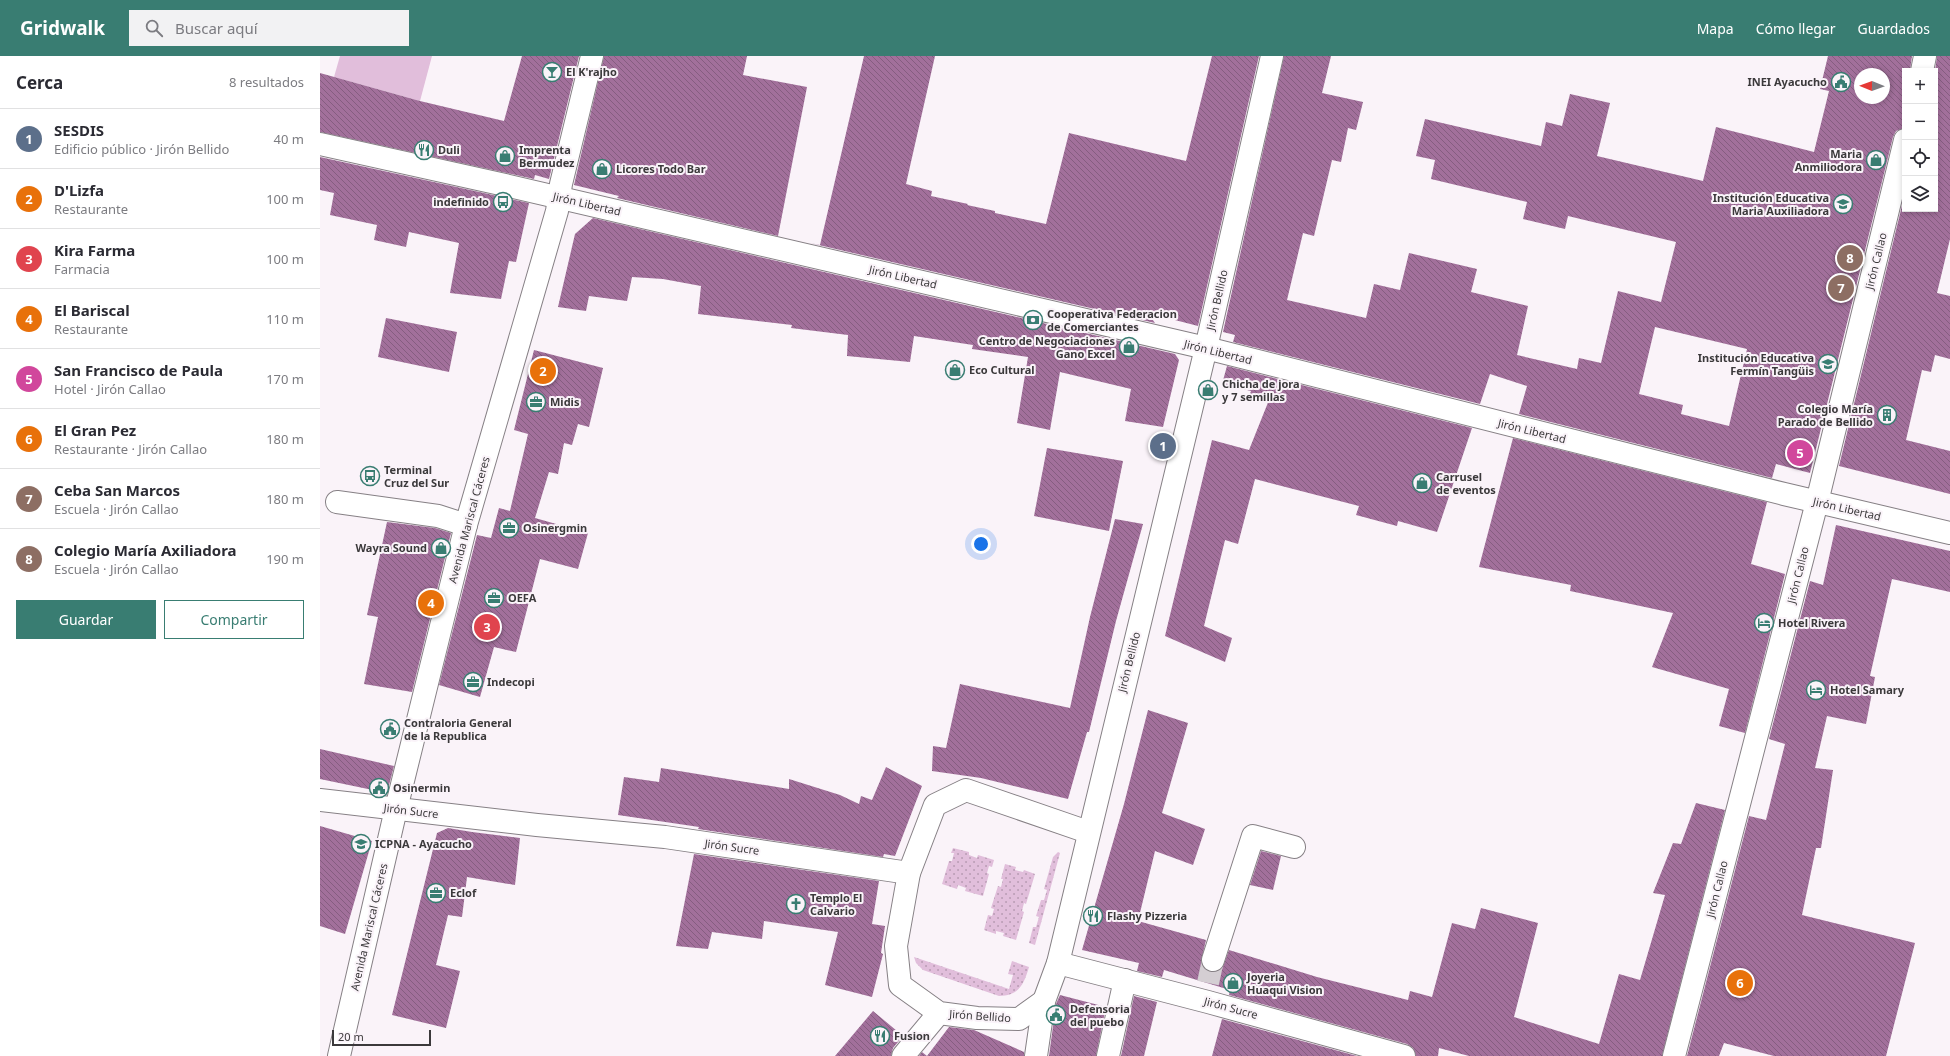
<!DOCTYPE html>
<html lang="es">
<head>
<meta charset="utf-8">
<style>
  :root { --surface:#fff; --page:#f2f2f3; --text:#2b2b33; --muted:#7c7c81; --line:#e1e1e2; --accent:#397d72 }
  body { margin:0; font-family:"Noto Sans",sans-serif; background:var(--page); color:var(--text) }
  .controls { position:absolute; right:12px; top:12px; display:grid; overflow:hidden; border-radius:0px; box-shadow:0 2px 6px #0003 }
  .controls button { width:36px; height:36px; display:grid; place-items:center; padding:0; border:0; border-bottom:1px solid var(--line); background:var(--surface); color:var(--text); font:20px sans-serif }
  .compass { position:absolute; left:1534px; top:12px; width:36px; height:36px; border-radius:50%; background:var(--surface); box-shadow:0 2px 6px #0003; rotate:271deg }
  .scale { position:absolute; left:12px; bottom:10px; width:99px; box-sizing:border-box; padding-left:4px; border:2px solid #3b393b; border-top:0; font-size:11px; line-height:14px; white-space:nowrap; color:#3b393b; -webkit-text-stroke:3px #faf3f9; paint-order:stroke }
  .you { position:absolute; left:661px; top:488px; width:14px; height:14px; margin:-10px; border:3px solid #fff; border-radius:50%; background:#1a73e8; box-shadow:0 0 0 6px #1a73e833 }
  .badge { display:grid; place-items:center; width:26px; height:26px; border-radius:50%; background:var(--accent); color:#fff; font-size:13px; font-weight:700 }
  .pin { position:absolute; translate:-50% -50%; border:2px solid #fff; box-shadow:0 1px 4px #0006 }
  .list { margin:0; padding:0; list-style:none }
  h2 { display:flex; justify-content:space-between; align-items:center; height:52px; margin:0; padding:0 16px; font-size:17px }
  h2 small { font-size:13px; font-weight:400; color:var(--muted) }
  .list li { display:grid; grid-template-columns:26px 1fr auto; gap:12px; align-items:center; box-sizing:border-box; height:60px; padding:0 16px; border-top:1px solid var(--line) }
  .list b { display:block; font-size:15px; white-space:nowrap }
  .list p { margin:0; font-size:13px; white-space:nowrap; color:var(--muted) }
  .list em { font-size:13px; font-style:normal; color:var(--muted) }
  .actions { display:flex; gap:8px; padding:12px 16px }
  .actions a { flex:1; padding:9px 0; border:1px solid var(--accent); border-radius:0px; text-align:center; font-size:14px; color:var(--accent) }
  .actions .main { background:var(--accent); color:#fff }
  .icon { flex:none; width:22px; height:22px; fill:none; stroke:currentColor; stroke-width:2; stroke-linecap:round; stroke-linejoin:round }
  .map { position:relative; flex:none; width:1630px; height:1000px; overflow:hidden }
  header { display:flex; align-items:center; gap:24px; box-sizing:border-box; height:56px; padding:0 20px; background:var(--accent); color:#fff }
  header strong { font-size:19px }
  nav { display:flex; gap:22px; margin-inline-start:auto; font-size:14px }
  .search { width:280px; height:36px; background:var(--page); display:flex; align-items:center; gap:10px; box-sizing:border-box; padding:0 14px; border-radius:0px; color:var(--muted); font-size:15px }
  main { display:flex }
  aside { flex:1; background:var(--surface) }
  .map>svg:first-child { display:block }
  .grass { fill:#e1bedb }
  .park { fill:url(#park-dots) }
  .building { fill:url(#building-back-hatch); fill-rule:evenodd }
  .lines { fill:none; stroke-linecap:round; stroke-linejoin:round }
  .minor-tunnel { stroke:#d4ced3; stroke-width:22; stroke-dasharray:22 11; stroke-linecap:butt }
  .minor-casing { stroke:#868085; stroke-width:24 }
  .minor { stroke:#fff; stroke-width:22 }
  .labels { text-anchor:middle; stroke-width:4; stroke-linejoin:round; paint-order:stroke }
  .poi-label { font-size:11px; font-weight:bold; fill:#3b393b; stroke:#faf3f9; text-anchor:start }
  .street-label { font-size:11px; fill:#3b393b; stroke:#faf3f9 }
</style>
</head>
<body>
<header>
<strong>Gridwalk</strong>
<div class="search"><svg class="icon" aria-label="search" viewBox="0 0 24 24"><circle cx="10" cy="10" r="6"/><path d="M15 15l6 6"/></svg>Buscar aquí</div>
<nav><a>Mapa</a><a>Cómo llegar</a><a>Guardados</a></nav>
</header>
<main>
<aside>
<h2>Cerca<small>8 resultados</small></h2>
<ul class="list">
<li><span class="badge" style="background:#5c6f8a">1</span><div><b>SESDIS</b><p>Edificio público · Jirón Bellido</p></div><em>40 m</em></li>
<li><span class="badge" style="background:#e8710a">2</span><div><b>D'Lizfa</b><p>Restaurante</p></div><em>100 m</em></li>
<li><span class="badge" style="background:#e0444e">3</span><div><b>Kira Farma</b><p>Farmacia</p></div><em>100 m</em></li>
<li><span class="badge" style="background:#e8710a">4</span><div><b>El Bariscal</b><p>Restaurante</p></div><em>110 m</em></li>
<li><span class="badge" style="background:#d1479c">5</span><div><b>San Francisco de Paula</b><p>Hotel · Jirón Callao</p></div><em>170 m</em></li>
<li><span class="badge" style="background:#e8710a">6</span><div><b>El Gran Pez</b><p>Restaurante · Jirón Callao</p></div><em>180 m</em></li>
<li><span class="badge" style="background:#8d6e63">7</span><div><b>Ceba San Marcos</b><p>Escuela · Jirón Callao</p></div><em>180 m</em></li>
<li><span class="badge" style="background:#8d6e63">8</span><div><b>Colegio María Axiliadora</b><p>Escuela · Jirón Callao</p></div><em>190 m</em></li>
</ul>
<div class="actions"><a class="main">Guardar</a><a>Compartir</a></div>
</aside>
<div class="map">
<svg width="1630" height="1000" viewBox="0 0 1630 1000">
  <defs>
    <pattern id="park-dots" width="8" height="8" patternUnits="userSpaceOnUse"><rect width="8" height="8" fill="#e1bedb"/><path d="M2 2h.1M6 6h.1" fill="none" stroke="#b89bb3" stroke-width="1.8" stroke-linecap="round"/></pattern>
    <pattern id="building-back-hatch" width="6" height="6" patternUnits="userSpaceOnUse"><rect width="6" height="6" fill="#a2709b"/><path d="M-1 5l2 2M0 0l6 6M5-1l2 2" fill="none" stroke="#855d80"/></pattern>
  </defs>
  <rect width="100%" height="100%" fill="#faf3f9"/>
  <path class="grass" d="M20 0H112L100 45 14 21Z"/>
  <g class="park">
    <path d="M633 792 649 796V799L657 802 658 799 674 804 672 811 669 810 667 817 669 818 663 840 645 835 646 832 638 829 637 833 622 828 629 805H632L634 797H631Z"/>
    <path d="M738 796 740 797 715 889 709 887 713 871H716L719 861 716 860 721 844H724L727 834 724 833 733 801Z"/>
    <path d="M685 808 696 811 695 814 703 816 704 814 715 818 706 848 704 847 702 855 704 856 696 884 683 880 684 877 676 875V878L664 874 668 859 672 860 674 853 671 852 678 830 681 831 683 823H681Z"/>
    <path d="M594 901 689 933 693 919 688 918 692 905 709 911C704 928 699 940 679 940L603 914 596 907Z"/>
  </g>
  <g class="building">
    <path d="M202 0H259L229 123 215 119 214 123 0 76V17L100 45 184 65Z"/>
    <path d="M284 0H427L423 19 487 31 458 180 297 142 299 140 254 129Z"/>
    <path d="M544 0H615L586 128 612 135 611 140 648 148 647 149 675 155V157L726 168 749 77 866 105 892 0H939L878 270 828 257 835 267 490 187 500 189Z"/>
    <path d="M964 0H1011L1002 37 1043 46 1036 74 1028 72 1021 106 1012 104 994 180 983 177 967 244 1046 262 1054 228 1080 234 1089 197 1157 213 1151 236 1208 250 1197 299 1257 313 1259 302 1281 307 1298 235 1341 246 1356 186 1248 160 1245 173 1203 163 1207 146 1111 123 1115 104 1096 100 1105 63 1221 90 1226 66 1242 70 1250 38 1290 47 1277 100 1383 125 1396 71 1494 96 1509 35 1500 33 1508 0H1592L1590 15H1585V72L1576 75 1573 81 1490 417 1456 408 1452 422 1199 358 1207 330 1170 318 1160 348 913 286 915 279 903 276ZM1540 18H1564V42H1540ZM1335 271 1427 293 1409 370 1361 358 1363 349 1319 338Z"/>
    <path d="M1617 0H1630V183L1617 237 1630 240V303L1615 299 1611 316 1602 314 1586 384 1630 395V438L1519 410 1585 137V153H1615V15Z"/>
    <path d="M0 101 209 147 196 206 189 205 181 243 130 237 139 187 89 176 86 191 54 184 57 169 10 159 14 137 0 134Z"/>
    <path d="M273 162 855 298 859 304 843 371 805 365 811 333 740 316 730 374 697 367 708 301 652 293 653 289 594 280 590 306 527 300 528 279 471 272 472 269 378 258 381 230 343 223 312 221 307 245 269 240 266 255 238 251 255 178Z"/>
    <path d="M66 262 137 276 129 316 58 301Z"/>
    <path d="M214 294 283 312 269 371 258 368 252 389 244 387 238 418 229 416 215 462 268 477 258 513 220 503 196 596 174 591 160 641 119 629 157 479 171 482 179 452 190 455 208 378 194 374Z"/>
    <path d="M907 310 1152 372 1117 476 1078 465 1077 470 1036 459 1039 450 935 423 918 488 905 484 884 570 912 582 905 606 845 580 892 384 929 394 949 344 930 338 931 335 902 328Z"/>
    <path d="M1193 382 1447 446 1431 508 1465 518 1425 677 1399 670 1409 633 1332 611 1353 557 1250 535 1251 529 1159 511Z"/>
    <path d="M727 392 803 405 789 475 714 460Z"/>
    <path d="M795 463 823 468 796 565 769 676H767L748 743 661 722 612 715 613 690 626 692 640 628 750 652 770 561Z"/>
    <path d="M67 466 115 472 131 477 92 636 44 628 58 561 47 559Z"/>
    <path d="M1516 469 1630 495V536L1572 523 1550 620 1555 621 1546 668 1507 660 1495 712 1513 714 1501 792H1496L1482 859 1595 887 1566 1000H1454L1404 987 1399 1000H1367L1429 760 1446 764 1465 688 1449 683 1490 525 1503 529Z"/>
    <path d="M828 654 868 667 842 757 885 773 873 809 835 795 818 865 886 884 881 906 884 913 890 916H896L902 913 909 894 997 921 1088 944 1090 935 1112 941 1132 867 1155 873 1161 852 1218 867 1194 961 1279 988 1299 918 1320 924 1345 839 1333 837 1353 787 1361 788 1376 747 1405 754 1342 1000H1149L1119 992 1118 1000H1096L1093 992 1087 988 909 939 910 934 844 914 842 921 817 915 819 907 762 894 804 748Z"/>
    <path d="M0 693 74 710 67 737 0 723Z"/>
    <path d="M566 711 602 730 575 800 564 798 563 801 378 773 379 771 298 759 304 721 339 726 341 712 469 733V723L520 739 539 748 541 740 552 744Z"/>
    <path d="M0 770 52 785 25 878 0 870Z"/>
    <path d="M128 772 152 776 200 782 195 829 147 821 142 861 128 859 116 909 140 915 126 972 72 959 117 777Z"/>
    <path d="M941 795 961 800 953 834 930 829Z"/>
    <path d="M374 798 559 825 552 868 565 870 561 897 563 898 552 941 505 929 518 876 444 865 442 883 392 876 388 893 356 890Z"/>
    <path d="M740 939 786 951 776 1000H729L736 948Z"/>
    <path d="M814 940 837 946 824 1000H801Z"/>
    <path d="M553 955 583 980 573 992 571 1000H515Z"/>
    <path d="M902 963 1037 1000H892Z"/>
    <path d="M629 971 654 974 704 996V1000H599L602 996 607 1000Z"/>
  </g>
  <g class="lines">
    <path class="minor-tunnel" d="M888 927 893 904"/>
    <defs>
      <g id="minor">
        <path d="M1602 15 1605 0"/>
        <path d="M0 88 185 129 886 292 1464 438 1630 477"/>
        <path d="M17 446 118 460 146 469"/>
        <path d="M0 744 217 769 345 781 589 817"/>
        <path d="M893 904 933 780 974 791"/>
        <path d="M738 907 888 946 1084 1000"/>
        <path d="M724 945 699 963 657 962 619 957 580 929 576 890 589 817 615 749 646 734 768 776"/>
        <path d="M19 1000 76 753 146 469 237 155 241 128 272 0"/>
        <path d="M583 1000 619 957"/>
        <path d="M716 1000 724 945 738 907 886 292 952 0"/>
        <path d="M788 1000 805 924"/>
        <path d="M1354 1000 1497 446 1585 84"/>
      </g>
    </defs>
    <use href="#minor" class="minor-casing"/>
    <use href="#minor" class="minor"/>
  </g>
  <defs>
    <symbol id="bar-ring" viewBox="-11 -11 22 22"><circle r="9.5" fill="#faf3f9" stroke="#397d72" stroke-width="1.5"/><path d="M-6-5H6L.8 .8V4.5H3.5V6h-7V4.5H-.8V.8Z" fill="#397d72"/></symbol>
    <symbol id="civic-ring" viewBox="-11 -11 22 22"><circle r="9.5" fill="#faf3f9" stroke="#397d72" stroke-width="1.5"/><path d="M-.6-6.5H3V-4.5H.6V-3L4-1V1h2V6H-6V1h2V-1L-.6-3ZM-1.2 2.5V6h2.4V2.5Z" fill="#397d72"/></symbol>
    <symbol id="restaurant-ring" viewBox="-11 -11 22 22"><circle r="9.5" fill="#faf3f9" stroke="#397d72" stroke-width="1.5"/><path d="M-5-6h1v4h1v-4h1v4h1v-4h1v5L-1.5 .5V6h-2V.5L-5-1ZM5-6V6H3V1.5H1.5Q1.5-4 5-6Z" fill="#397d72"/></symbol>
    <symbol id="shop-ring" viewBox="-11 -11 22 22"><circle r="9.5" fill="#faf3f9" stroke="#397d72" stroke-width="1.5"/><path d="M-5-2.5h2.3a2.7 3.5 0 0 1 5.4 0H5L5.5 6h-11ZM-1.5-2.5h3a1.5 2.3 0 0 0-3 0Z" fill="#397d72"/></symbol>
    <symbol id="bus-ring" viewBox="-11 -11 22 22"><circle r="9.5" fill="#faf3f9" stroke="#397d72" stroke-width="1.5"/><path d="M-5-6H5V4H4V6H2V4H-2V6H-4V4H-5ZM-3.5-4V0h7V-4ZM-3.5 1.2v1.5H-2V1.2ZM2 1.2v1.5H3.5V1.2Z" fill="#397d72"/></symbol>
    <symbol id="school-ring" viewBox="-11 -11 22 22"><circle r="9.5" fill="#faf3f9" stroke="#397d72" stroke-width="1.5"/><path d="M0-5L7-2L0 1L-7-2ZM-4 1L0 2.5L4 1V4Q0 6-4 4Z" fill="#397d72"/></symbol>
    <symbol id="bank-ring" viewBox="-11 -11 22 22"><circle r="9.5" fill="#faf3f9" stroke="#397d72" stroke-width="1.5"/><path d="M-6-4H6V4H-6ZM0-2.3a2.3 2.3 0 1 0 0 4.6a2.3 2.3 0 1 0 0-4.6Z" fill="#397d72"/></symbol>
    <symbol id="office-ring" viewBox="-11 -11 22 22"><circle r="9.5" fill="#faf3f9" stroke="#397d72" stroke-width="1.5"/><path d="M-6-3h4V-5.5h4V-3h4V5H-6ZM-1-4.5V-3h2v-1.5ZM-6 0V1H6V0Z" fill="#397d72"/></symbol>
    <symbol id="building-ring" viewBox="-11 -11 22 22"><circle r="9.5" fill="#faf3f9" stroke="#397d72" stroke-width="1.5"/><path d="M-4-6H4V6H1V3H-1V6H-4ZM-2.5-4.3h1.7v1.8h-1.7ZM.8-4.3h1.7v1.8H.8ZM-2.5-1h1.7V.8h-1.7ZM.8-1h1.7V.8H.8Z" fill="#397d72"/></symbol>
    <symbol id="hotel-ring" viewBox="-11 -11 22 22"><circle r="9.5" fill="#faf3f9" stroke="#397d72" stroke-width="1.5"/><path d="M-6-4.5h1.5V1H6V5H4.5V3h-9V5H-6ZM-4 0a1.8 1.8 0 1 1 3.6 0ZM.5 0V-2.5h3Q6-2.5 6 0Z" fill="#397d72"/></symbol>
    <symbol id="church-ring" viewBox="-11 -11 22 22"><circle r="9.5" fill="#faf3f9" stroke="#397d72" stroke-width="1.5"/><path d="M-1.2-6h2.4v3.5h3.3v2.4h-3.3V6h-2.4V-.1h-3.3v-2.4h3.3Z" fill="#397d72"/></symbol>
  </defs>
  <g fill-rule="evenodd">
    <use href="#bar-ring" x="221" y="5" width="22" height="22"/>
    <use href="#civic-ring" x="1510" y="15" width="22" height="22"/>
    <use href="#restaurant-ring" x="93" y="83" width="22" height="22"/>
    <use href="#shop-ring" x="174" y="89" width="22" height="22"/>
    <use href="#shop-ring" x="1545" y="93" width="22" height="22"/>
    <use href="#shop-ring" x="271" y="102" width="22" height="22"/>
    <use href="#bus-ring" x="172" y="135" width="22" height="22"/>
    <use href="#school-ring" x="1512" y="137" width="22" height="22"/>
    <use href="#bank-ring" x="702" y="253" width="22" height="22"/>
    <use href="#shop-ring" x="798" y="280" width="22" height="22"/>
    <use href="#school-ring" x="1497" y="297" width="22" height="22"/>
    <use href="#shop-ring" x="624" y="303" width="22" height="22"/>
    <use href="#shop-ring" x="877" y="323" width="22" height="22"/>
    <use href="#office-ring" x="205" y="335" width="22" height="22"/>
    <use href="#building-ring" x="1556" y="348" width="22" height="22"/>
    <use href="#bus-ring" x="39" y="409" width="22" height="22"/>
    <use href="#shop-ring" x="1091" y="416" width="22" height="22"/>
    <use href="#office-ring" x="178" y="461" width="22" height="22"/>
    <use href="#shop-ring" x="110" y="481" width="22" height="22"/>
    <use href="#office-ring" x="163" y="531" width="22" height="22"/>
    <use href="#hotel-ring" x="1433" y="556" width="22" height="22"/>
    <use href="#office-ring" x="142" y="615" width="22" height="22"/>
    <use href="#hotel-ring" x="1485" y="623" width="22" height="22"/>
    <use href="#civic-ring" x="59" y="662" width="22" height="22"/>
    <use href="#civic-ring" x="48" y="721" width="22" height="22"/>
    <use href="#school-ring" x="30" y="777" width="22" height="22"/>
    <use href="#office-ring" x="105" y="826" width="22" height="22"/>
    <use href="#church-ring" x="465" y="837" width="22" height="22"/>
    <use href="#restaurant-ring" x="762" y="849" width="22" height="22"/>
    <use href="#shop-ring" x="902" y="916" width="22" height="22"/>
    <use href="#civic-ring" x="725" y="948" width="22" height="22"/>
    <use href="#restaurant-ring" x="549" y="969" width="22" height="22"/>
  </g>
  <g class="labels">
    <g class="poi-label">
      <text x="246" y="20">El K'rajho</text>
      <text x="1507" y="30" text-anchor="end">INEI Ayacucho</text>
      <text x="118" y="98">Duli</text>
      <text x="199" y="98">Imprenta<tspan x="199" dy="13">Bermudez</tspan></text>
      <text x="1542" y="102" text-anchor="end">Maria<tspan x="1542" dy="13">Anmiliodora</tspan></text>
      <text x="296" y="117">Licores Todo Bar</text>
      <text x="1509" y="146" text-anchor="end">Institución Educativa<tspan x="1509" dy="13">Maria Auxiliadora</tspan></text>
      <text x="169" y="150" text-anchor="end">indefinido</text>
      <text x="727" y="262">Cooperativa Federacion<tspan x="727" dy="13">de Comerciantes</tspan></text>
      <text x="795" y="289" text-anchor="end">Centro de Negociaciones<tspan x="795" dy="13">Gano Excel</tspan></text>
      <text x="1494" y="306" text-anchor="end">Institución Educativa<tspan x="1494" dy="13">Fermín Tangüis</tspan></text>
      <text x="649" y="318">Eco Cultural</text>
      <text x="902" y="332">Chicha de jora<tspan x="902" dy="13">y 7 semillas</tspan></text>
      <text x="230" y="350">Midis</text>
      <text x="1553" y="357" text-anchor="end">Colegio María<tspan x="1553" dy="13">Parado de Bellido</tspan></text>
      <text x="64" y="418">Terminal<tspan x="64" dy="13">Cruz del Sur</tspan></text>
      <text x="1116" y="425">Carrusel<tspan x="1116" dy="13">de eventos</tspan></text>
      <text x="203" y="476">Osinergmin</text>
      <text x="107" y="496" text-anchor="end">Wayra Sound</text>
      <text x="188" y="546">OEFA</text>
      <text x="1458" y="571">Hotel Rivera</text>
      <text x="167" y="630">Indecopi</text>
      <text x="1510" y="638">Hotel Samary</text>
      <text x="84" y="671">Contraloria General<tspan x="84" dy="13">de la Republica</tspan></text>
      <text x="73" y="736">Osinermin</text>
      <text x="55" y="792">ICPNA - Ayacucho</text>
      <text x="130" y="841">Eclof</text>
      <text x="490" y="846">Templo El<tspan x="490" dy="13">Calvario</tspan></text>
      <text x="787" y="864">Flashy Pizzeria</text>
      <text x="927" y="925">Joyeria<tspan x="927" dy="13">Huaqui Vision</tspan></text>
      <text x="750" y="957">Defensoria<tspan x="750" dy="13">del puebo</tspan></text>
      <text x="574" y="984">Fusion</text>
    </g>
    <g class="street-label">
      <text transform="translate(267 148) rotate(13)" y="4">Jirón Libertad</text>
      <text transform="translate(1556 205) rotate(-76)" y="4">Jirón Callao</text>
      <text transform="translate(583 221) rotate(13)" y="4">Jirón Libertad</text>
      <text transform="translate(897 244) rotate(-77)" y="4">Jirón Bellido</text>
      <text transform="translate(898 296) rotate(14)" y="4">Jirón Libertad</text>
      <text transform="translate(1212 375) rotate(14)" y="4">Jirón Libertad</text>
      <text transform="translate(1527 453) rotate(13)" y="4">Jirón Libertad</text>
      <text transform="translate(149 464) rotate(-75)" y="4">Avenida Mariscal Cáceres</text>
      <text transform="translate(1478 519) rotate(-76)" y="4">Jirón Callao</text>
      <text transform="translate(809 606) rotate(-76)" y="4">Jirón Bellido</text>
      <text transform="translate(91 755) rotate(7)" y="4">Jirón Sucre</text>
      <text transform="translate(412 791) rotate(8)" y="4">Jirón Sucre</text>
      <text transform="translate(1397 833) rotate(-76)" y="4">Jirón Callao</text>
      <text transform="translate(49 871) rotate(-77)" y="4">Avenida Mariscal Cáceres</text>
      <text transform="translate(911 952) rotate(15)" y="4">Jirón Sucre</text>
      <text transform="translate(660 960) rotate(4)" y="4">Jirón Bellido</text>
    </g>
  </g>
</svg>
<div class="controls">
<button>+</button>
<button>−</button>
<button><svg class="icon" aria-label="locate" viewBox="0 0 24 24"><circle cx="12" cy="12" r="6"/><path d="M12 2v4M12 18v4M2 12h4M18 12h4"/></svg></button>
<button><svg class="icon" aria-label="layers" viewBox="0 0 24 24"><path d="M12 4l9 5-9 5-9-5zM3 14l9 5 9-5"/></svg></button>
</div>
<svg class="compass" viewBox="-18 -18 36 36"><path d="M0-13l5 13h-10z" fill="#e53935"/><path d="M0 13l5-13h-10z" fill="#7c7c81"/></svg>
<div class="scale">20 m</div>
<div class="you"></div>
<div class="pin badge" style="left:843px;top:390px;background:#5c6f8a">1</div>
<div class="pin badge" style="left:223px;top:315px;background:#e8710a">2</div>
<div class="pin badge" style="left:167px;top:571px;background:#e0444e">3</div>
<div class="pin badge" style="left:111px;top:547px;background:#e8710a">4</div>
<div class="pin badge" style="left:1480px;top:397px;background:#d1479c">5</div>
<div class="pin badge" style="left:1420px;top:927px;background:#e8710a">6</div>
<div class="pin badge" style="left:1521px;top:232px;background:#8d6e63">7</div>
<div class="pin badge" style="left:1530px;top:202px;background:#8d6e63">8</div>
</div>
</main>
</body>
</html>
